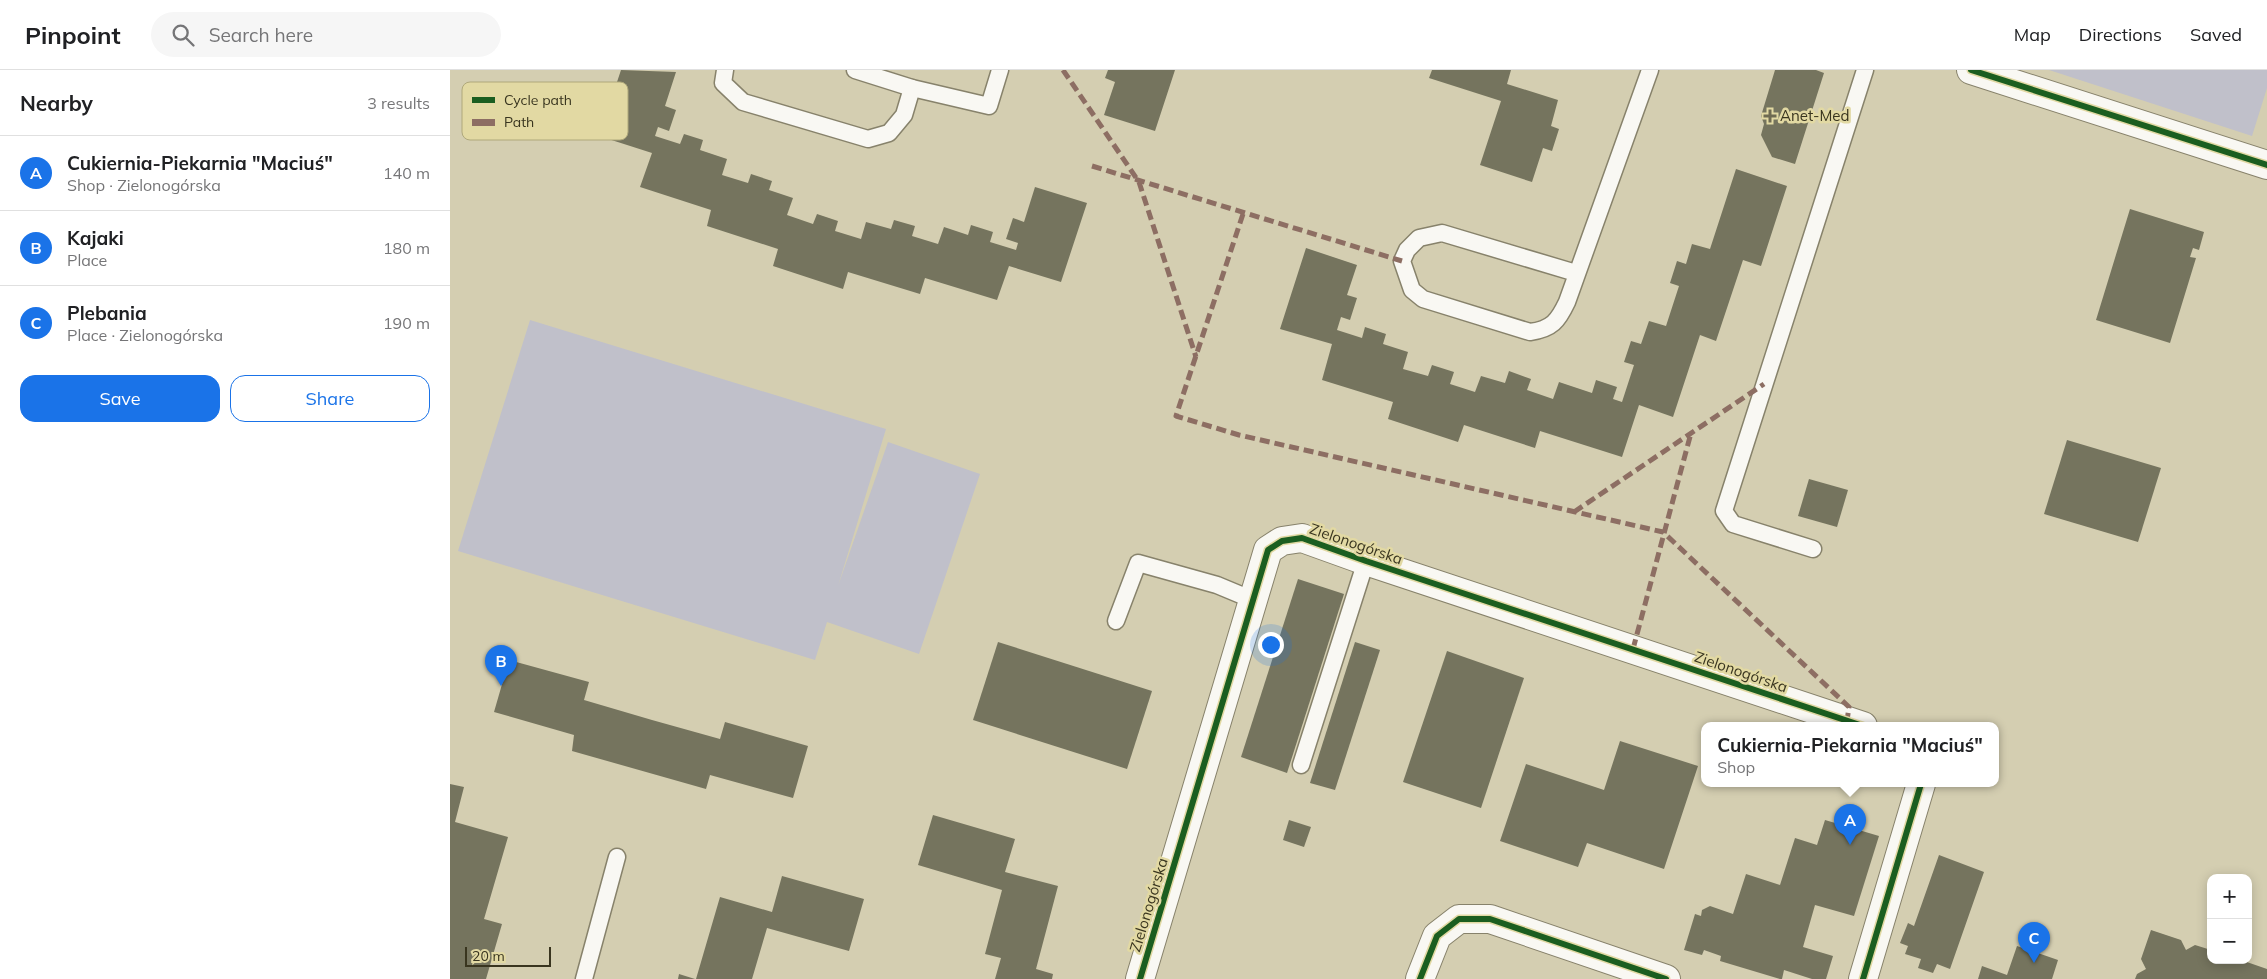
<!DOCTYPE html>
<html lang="en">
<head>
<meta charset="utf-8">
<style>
  :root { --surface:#fff; --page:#f6f6f6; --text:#202124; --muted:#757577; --line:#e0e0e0; --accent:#1a73e8 }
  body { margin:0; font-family:Mulish,sans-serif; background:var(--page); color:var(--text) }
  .controls { position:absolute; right:15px; bottom:15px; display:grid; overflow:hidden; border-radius:10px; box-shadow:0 2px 12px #0003 }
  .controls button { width:45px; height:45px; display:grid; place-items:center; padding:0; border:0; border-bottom:1px solid var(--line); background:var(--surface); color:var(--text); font:25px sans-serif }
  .scale { position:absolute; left:15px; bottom:12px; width:86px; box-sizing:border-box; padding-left:5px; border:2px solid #39351f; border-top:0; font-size:14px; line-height:18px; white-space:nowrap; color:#39351f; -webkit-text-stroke:4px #e2d9a3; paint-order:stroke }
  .you { position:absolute; left:820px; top:574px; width:18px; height:18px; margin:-12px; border:4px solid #fff; border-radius:50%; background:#1a73e8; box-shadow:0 0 0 8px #1a73e833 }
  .badge { display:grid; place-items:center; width:32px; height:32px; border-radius:50%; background:var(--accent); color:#fff; font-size:16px; font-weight:700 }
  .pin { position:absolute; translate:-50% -41px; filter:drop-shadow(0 1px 2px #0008) }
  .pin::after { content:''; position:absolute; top:26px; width:18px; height:15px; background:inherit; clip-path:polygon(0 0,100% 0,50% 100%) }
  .popup { position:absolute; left:1251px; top:652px; width:298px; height:65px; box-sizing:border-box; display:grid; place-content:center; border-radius:10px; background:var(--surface); filter:drop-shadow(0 1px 4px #0005); font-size:16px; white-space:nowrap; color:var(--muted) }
  .popup b { font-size:19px; color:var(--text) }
  .popup::after { content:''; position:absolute; left:50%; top:100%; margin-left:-10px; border:10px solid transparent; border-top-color:var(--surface) }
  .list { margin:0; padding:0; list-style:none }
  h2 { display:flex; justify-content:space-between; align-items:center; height:65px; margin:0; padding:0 20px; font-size:21px }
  h2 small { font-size:16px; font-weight:400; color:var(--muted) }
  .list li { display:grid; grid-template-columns:32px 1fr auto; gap:15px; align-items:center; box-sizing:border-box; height:75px; padding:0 20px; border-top:1px solid var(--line) }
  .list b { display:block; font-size:19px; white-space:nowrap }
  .list p { margin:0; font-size:16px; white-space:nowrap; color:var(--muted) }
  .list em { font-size:16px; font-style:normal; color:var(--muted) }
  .actions { display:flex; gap:10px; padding:15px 20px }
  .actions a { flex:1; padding:11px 0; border:1px solid var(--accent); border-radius:15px; text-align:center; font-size:18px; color:var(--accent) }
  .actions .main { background:var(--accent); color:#fff }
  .icon { flex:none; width:28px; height:28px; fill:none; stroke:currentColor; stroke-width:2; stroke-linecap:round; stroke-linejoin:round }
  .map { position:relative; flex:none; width:1817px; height:909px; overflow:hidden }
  header { display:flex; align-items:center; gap:30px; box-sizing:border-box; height:70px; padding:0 25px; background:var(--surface); border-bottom:1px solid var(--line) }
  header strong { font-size:24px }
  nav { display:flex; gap:28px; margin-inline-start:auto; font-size:18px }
  .search { width:350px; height:45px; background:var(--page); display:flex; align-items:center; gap:12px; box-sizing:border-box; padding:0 18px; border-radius:28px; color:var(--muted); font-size:19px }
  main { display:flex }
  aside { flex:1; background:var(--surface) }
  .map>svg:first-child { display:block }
  .green { fill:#c0c0ca }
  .building { fill:#75745e }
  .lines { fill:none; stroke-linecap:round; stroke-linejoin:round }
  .lane-casing { stroke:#87826b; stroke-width:19 }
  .street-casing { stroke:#87826b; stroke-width:30 }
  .lane { stroke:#f9f8f3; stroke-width:16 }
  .street { stroke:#f9f8f3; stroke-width:28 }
  .quiet { stroke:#8d6e63; stroke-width:5; stroke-dasharray:10 5; stroke-linecap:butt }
  .cycleway-casing { stroke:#e2d9a3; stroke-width:9 }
  .cycleway { stroke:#1b5e20; stroke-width:6 }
  .poi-dot { fill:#6f6b52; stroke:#e2d9a3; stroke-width:2 }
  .labels { text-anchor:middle; stroke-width:5; stroke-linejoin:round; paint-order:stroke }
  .poi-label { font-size:15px; fill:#39351f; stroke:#e2d9a3; text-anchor:start }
  .street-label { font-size:15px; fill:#39351f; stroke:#e2d9a3 }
  .key { fill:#e2d9a3; stroke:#afa87b; stroke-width:1 }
  .key-label { font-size:14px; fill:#39351f }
</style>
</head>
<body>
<header>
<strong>Pinpoint</strong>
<div class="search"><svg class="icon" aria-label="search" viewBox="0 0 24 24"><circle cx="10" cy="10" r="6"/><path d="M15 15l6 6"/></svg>Search here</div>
<nav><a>Map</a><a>Directions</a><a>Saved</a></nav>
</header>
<main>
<aside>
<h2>Nearby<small>3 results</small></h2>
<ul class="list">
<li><span class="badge">A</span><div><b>Cukiernia-Piekarnia &quot;Maciuś&quot;</b><p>Shop · Zielonogórska</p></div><em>140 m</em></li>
<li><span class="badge">B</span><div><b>Kajaki</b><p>Place</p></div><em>180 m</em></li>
<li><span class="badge">C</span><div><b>Plebania</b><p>Place · Zielonogórska</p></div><em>190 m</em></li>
</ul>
<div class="actions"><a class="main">Save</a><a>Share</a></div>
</aside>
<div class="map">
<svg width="1817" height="909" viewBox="0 0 1817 909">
  <rect width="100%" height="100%" fill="#d4ceb1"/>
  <g class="green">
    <path d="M1599 0H1817V18L1802 66Z"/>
    <path d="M80 250 436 359 388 516 438 372 530 404 469 584 377 552 365 590 8 481Z"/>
  </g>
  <g class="building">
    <path d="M171 0 226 2 215 36 226 40 219 61 208 57 205 66 230 74 234 64 253 70 250 80 277 89 272 105 298 113 301 104 322 111 319 120 343 128 337 145 363 154 367 144 388 151 385 161 411 169 416 152 441 159 444 150 465 156 462 166 488 174 494 157 518 165 521 155 543 162 540 172 566 180 568 173 556 169 563 148 574 152 585 117 637 133 611 212 559 196 547 230 475 208 470 224 398 202 393 219 323 196 328 179 257 156 261 140 190 117 202 83 149 66Z"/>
    <path d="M658 0H725L705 61 654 45 665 12 655 8Z"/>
    <path d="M982 0H1061L1057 14 1108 30 1101 56 1109 59 1102 81 1093 78 1082 112 1030 95 1051 31 979 8Z"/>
    <path d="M1325 0H1366L1374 3 1345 94 1322 87 1311 65 1314 54 1311 46Z"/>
    <path d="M1286 99 1337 116 1311 196 1293 190 1266 271 1250 265 1223 347 1189 335 1172 387 1090 361 1085 378 1014 355 1008 372 938 349 943 332 872 310 882 274 830 259 856 178 907 195 897 225 907 228 900 250 891 247 887 260 912 268 915 257 936 264 933 274 958 282 953 299 978 306 982 295 1004 302 1000 314 1025 322 1031 306 1055 313 1059 301 1081 309 1077 320 1103 329 1109 312 1142 323 1146 310 1167 317 1163 329 1172 332 1184 295 1174 292 1181 271 1191 274 1199 251 1216 256 1229 216 1220 213 1227 191 1236 194 1242 174 1260 179Z"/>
    <path d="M1680 139 1754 162 1749 180 1743 178 1740 187 1746 188 1720 273 1646 250Z"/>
    <path d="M1617 370 1711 398 1688 472 1594 444Z"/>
    <path d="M1359 409 1398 420 1387 457 1348 446Z"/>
    <path d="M848 509 894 524 837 703 791 687Z"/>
    <path d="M548 572 702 621 677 699 523 650Z"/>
    <path d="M905 572 930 580 885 720 860 713Z"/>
    <path d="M997 581 1074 608 1031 738 953 712Z"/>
    <path d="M59 590 139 612 134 630 202 650 270 669 275 652 358 676 343 728 260 705 256 719 122 681 124 665 44 642Z"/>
    <path d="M1170 671 1248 696 1214 799 1137 773 1128 797 1050 771 1076 694 1154 720Z"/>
    <path d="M0 714 14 717 5 752 58 767 34 849 52 854 36 909H0Z"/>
    <path d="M483 745 565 769 555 802 608 816 586 899 603 904 602 909H545L551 888 535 884 552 820 468 795Z"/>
    <path d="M839 750 861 757 854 777 833 770Z"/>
    <path d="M1375 750 1429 766 1404 846 1365 835 1353 877 1383 886 1376 909H1362L1334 900 1332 909H1330L1270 891 1271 886 1254 880 1252 885 1234 880 1245 844 1251 846 1252 840 1260 836 1283 844 1296 804 1330 815 1345 768 1367 775Z"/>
    <path d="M1489 785 1534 802 1500 899 1487 894 1483 903 1468 898 1471 889 1455 884 1458 876 1450 873 1458 853 1464 856Z"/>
    <path d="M332 806 414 829 399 881 317 858 302 909H246L270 827 322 842Z"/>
    <path d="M1701 860 1731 870 1736 880 1745 875 1761 880V890H1791L1817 899V909H1685L1687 904 1696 899 1691 889Z"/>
    <path d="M1567 876 1608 890 1602 909H1528L1532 896 1557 905Z"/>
    <path d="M229 904 245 909H228Z"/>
  </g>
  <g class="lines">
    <defs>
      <g id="lane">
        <path d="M275 0 273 13 293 32 418 69 439 63 454 45 462 18"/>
        <path d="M405 0 462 18 539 36 550 0"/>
        <path d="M1126 203 992 163 969 168 957 180 952 191 962 220 973 229 1080 262C1102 259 1108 251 1117 232L1200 0"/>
        <path d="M1363 479 1283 454 1274 441 1415 0"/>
        <path d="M666 551 688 493 767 515 803 530"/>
        <path d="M851 695 916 491"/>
        <path d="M134 909 167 787"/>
      </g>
      <g id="street">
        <path d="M1521 0 1817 95"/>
        <path d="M690 909 818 480 832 471 852 468 916 491 1413 656"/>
        <path d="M970 909 987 866 1009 849H1040L1216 909"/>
        <path d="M1413 909 1471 714"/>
      </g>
    </defs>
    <use href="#lane" class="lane-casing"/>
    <use href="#street" class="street-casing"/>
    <use href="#lane" class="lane"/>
    <use href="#street" class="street"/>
    <g class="quiet">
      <path d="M613 0 689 112 746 287"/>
      <path d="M642 96 952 191"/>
      <path d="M793 144 726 346 789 365 1213 462 1399 637 1397 651"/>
      <path d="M1124 442 1314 314"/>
      <path d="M1183 579 1241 363"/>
    </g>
    <defs>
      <g id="cycleway">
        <path d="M1521 0 1817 95"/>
        <path d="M690 909 818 480 832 471 852 468 916 491 1413 656"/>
        <path d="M970 909 987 866 1009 849H1040L1216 909"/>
        <path d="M1413 909 1471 714"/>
      </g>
    </defs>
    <use href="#cycleway" class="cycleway-casing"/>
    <use href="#cycleway" class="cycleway"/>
  </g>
  <path class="poi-dot" d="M1317.5 38.5h5v5h5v5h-5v5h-5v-5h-5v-5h5z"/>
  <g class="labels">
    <g class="poi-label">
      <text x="1330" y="51">Anet-Med</text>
    </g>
    <g class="street-label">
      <text transform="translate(906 474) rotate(19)" y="5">Zielonogórska</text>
      <text transform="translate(1291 602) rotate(19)" y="5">Zielonogórska</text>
      <text transform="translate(699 835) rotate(-73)" y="5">Zielonogórska</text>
    </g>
  </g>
  <rect x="12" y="12" width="166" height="58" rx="8" class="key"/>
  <rect x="22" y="27" width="23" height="6" fill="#1b5e20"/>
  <rect x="22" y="49" width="23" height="7" fill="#8d6e63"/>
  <g class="key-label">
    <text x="54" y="35">Cycle path</text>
    <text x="54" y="57">Path</text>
  </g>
</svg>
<div class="controls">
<button>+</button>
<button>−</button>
</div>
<div class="scale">20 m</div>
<div class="you"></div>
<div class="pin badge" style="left:1400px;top:775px">A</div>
<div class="popup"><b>Cukiernia-Piekarnia &quot;Maciuś&quot;</b>Shop</div>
<div class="pin badge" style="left:51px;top:616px">B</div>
<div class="pin badge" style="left:1584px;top:893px">C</div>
</div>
</main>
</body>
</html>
